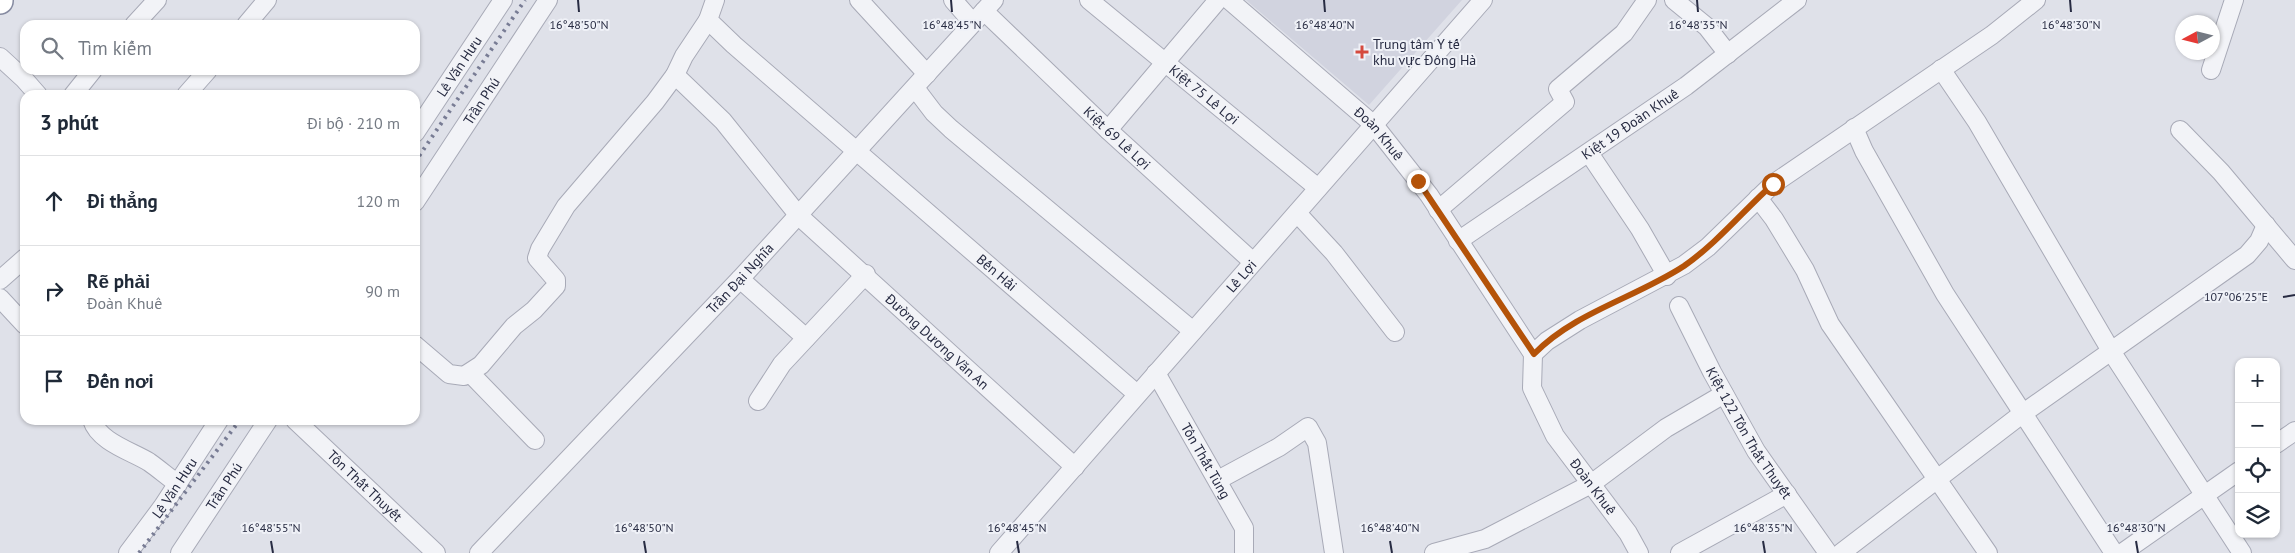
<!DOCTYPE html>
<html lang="vi">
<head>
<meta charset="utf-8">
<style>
  :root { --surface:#fff; --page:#f6f6f7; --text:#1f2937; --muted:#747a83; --line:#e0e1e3 }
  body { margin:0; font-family:"PT Sans",sans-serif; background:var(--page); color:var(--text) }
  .controls { position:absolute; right:15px; bottom:15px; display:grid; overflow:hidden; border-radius:10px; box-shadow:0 1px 4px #0004 }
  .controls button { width:45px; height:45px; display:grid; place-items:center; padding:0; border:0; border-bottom:1px solid var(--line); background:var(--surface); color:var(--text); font:25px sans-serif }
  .compass { position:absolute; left:2175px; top:15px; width:45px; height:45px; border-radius:50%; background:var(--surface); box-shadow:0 1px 4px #0004; rotate:263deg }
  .stop { position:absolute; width:15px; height:15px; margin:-11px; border:4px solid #b45309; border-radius:50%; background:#fff }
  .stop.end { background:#b45309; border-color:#fff; box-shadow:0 1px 5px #0008 }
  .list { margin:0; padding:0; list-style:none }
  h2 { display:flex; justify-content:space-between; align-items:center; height:65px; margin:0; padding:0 20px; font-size:21px }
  h2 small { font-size:16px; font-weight:400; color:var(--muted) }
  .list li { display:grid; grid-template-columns:32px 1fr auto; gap:15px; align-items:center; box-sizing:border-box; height:90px; padding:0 20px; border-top:1px solid var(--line) }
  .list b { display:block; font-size:19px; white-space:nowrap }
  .list p { margin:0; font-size:16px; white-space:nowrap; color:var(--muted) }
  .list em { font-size:16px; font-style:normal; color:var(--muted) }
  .icon { flex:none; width:28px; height:28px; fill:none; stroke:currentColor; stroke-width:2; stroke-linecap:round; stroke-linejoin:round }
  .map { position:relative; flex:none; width:2295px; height:553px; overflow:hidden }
  .search { position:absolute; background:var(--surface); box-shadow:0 1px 4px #0004; left:20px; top:20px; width:400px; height:55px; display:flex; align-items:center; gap:12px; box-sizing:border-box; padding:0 18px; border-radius:15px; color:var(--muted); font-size:19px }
  .panel { position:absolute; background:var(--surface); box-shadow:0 1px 4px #0004; left:20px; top:90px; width:400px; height:335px; border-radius:15px }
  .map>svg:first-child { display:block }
  .built { fill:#d1d3df }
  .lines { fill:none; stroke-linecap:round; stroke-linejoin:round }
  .minor-casing { stroke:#a8aab7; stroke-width:20 }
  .highway-casing { stroke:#868ba1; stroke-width:28 }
  .minor { stroke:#f2f3f7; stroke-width:18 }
  .highway { stroke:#fff; stroke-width:25 }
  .rail { stroke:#787c94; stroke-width:4; stroke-dasharray:2.5 5; stroke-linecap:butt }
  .route { stroke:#b45309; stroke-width:6 }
  .ticks { fill:none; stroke:#272b42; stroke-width:2 }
  .poi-dot { fill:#d54a3e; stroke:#eff1f7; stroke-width:2 }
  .labels { text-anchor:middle; stroke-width:4; stroke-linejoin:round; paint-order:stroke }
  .poi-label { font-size:14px; fill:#272b42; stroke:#eff1f7; text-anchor:start }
  .street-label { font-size:14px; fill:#272b42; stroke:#eff1f7 }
  .ticks-label { font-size:12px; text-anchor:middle; fill:#272b42; stroke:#eff1f7; stroke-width:4; stroke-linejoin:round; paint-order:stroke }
</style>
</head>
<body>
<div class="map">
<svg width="2295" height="553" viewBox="0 0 2295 553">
  <rect width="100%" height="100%" fill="#dfe1e9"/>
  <path class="built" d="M1246 0H1462L1369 105Z"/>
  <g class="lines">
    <defs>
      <g id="minor">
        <path id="s1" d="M715 0 708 20 734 45 1137 394"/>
        <path d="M859 0 927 74"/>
        <path d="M953 0 973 23"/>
        <path id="s2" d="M1089 0 1318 188"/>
        <path id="s3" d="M1229 0 1374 125 1429 195 1533 354 1532 388 1555 436 1628 533 1639 553"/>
        <path d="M1674 0 1707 27 1728 54"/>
        <path id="s4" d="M984 11 1108 130 1253 262"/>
        <path d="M134 25 157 0"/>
        <path d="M246 25 267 0"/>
        <path d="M0 57 24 79 38 95"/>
        <path d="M1941 69 1977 122 2111 351 2242 553"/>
        <path d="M2211 70 2234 0"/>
        <path id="s5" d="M675 75 723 121 799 216 1075 467"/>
        <path d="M915 88 934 113 951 129 1193 331"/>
        <path d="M73 95 93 70"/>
        <path d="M186 95 208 70"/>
        <path d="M1854 128 1864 151 1945 294 2114 553"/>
        <path d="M1108 130 1218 0"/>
        <path d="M2180 130 2221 172 2295 260"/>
        <path id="s6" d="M415 133 503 0"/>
        <path d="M1589 153 1640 229 1667 276"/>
        <path d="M1758 198 1774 219 1805 270 1830 324 1988 553"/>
        <path id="s7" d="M415 202 548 0"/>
        <path d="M1438 210 1565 102 1558 89 1624 33 1647 0"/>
        <path d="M1297 213 1334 253 1395 332"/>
        <path id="s8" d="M1458 241 1686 86 1797 0"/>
        <path d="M740 279 806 338"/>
        <path d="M0 280 25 258"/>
        <path d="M0 298 25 325"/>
        <path id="s9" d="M1679 306 1712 372 1756 451 1828 553"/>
        <path d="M415 345 449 374 464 376 481 365 514 326 534 310 556 286V280L537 258 540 249 566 206 655 102 675 75 684 56 708 20"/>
        <path d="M1533 354 1547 341 1580 320 1684 265 1708 247 1773 184 1992 35 2036 0"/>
        <path id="s10" d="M1156 373 1244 528V553"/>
        <path d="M471 374 535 440"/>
        <path d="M758 401 782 364 866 274"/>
        <path d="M92 420C99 442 131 451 149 462 159 469 168 477 178 484"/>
        <path id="s11" d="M295 420 436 553"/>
        <path d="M2276 444 2295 431"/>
        <path d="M1218 480 1279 447 1308 427 1317 443 1334 553"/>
        <path id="s12" d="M128 553 163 506 219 420"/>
        <path id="s13" d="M180 553 268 420"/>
        <path id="s14" d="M479 553 740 279 994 0"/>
        <path id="s15" d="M999 553 1483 0"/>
        <path d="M1434 553 1485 539 1591 484 1666 428 1724 394"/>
        <path d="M1680 553 1787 494"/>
        <path d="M1841 553 2022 414 2247 255 2259 241 2266 225"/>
        <path d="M2122 553 2239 471"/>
      </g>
      <path id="highway" d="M0 1V0"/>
    </defs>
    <use href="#minor" class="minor-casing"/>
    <use href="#highway" class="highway-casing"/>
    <use href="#minor" class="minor"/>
    <use href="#highway" class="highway"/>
    <g class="rail">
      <path d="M415 162 525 0"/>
      <path d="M139 553 240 420"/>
    </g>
  </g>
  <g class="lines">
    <path class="route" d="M1418 181 1534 354C1575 312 1635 298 1684 266 1717 243 1743 211 1773 184"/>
  </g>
  <path class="ticks" d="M578 0 579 12M951 0 952 12M1324 0 1325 12M1697 0 1698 12M2070 0 2071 12M2283 297 2295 295M271 541 273 553M644 541 646 553M1017 541 1019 553M1390 541 1392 553M1763 541 1765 553M2136 541 2138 553"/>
  <path class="poi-dot" d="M1359.5 44.5h5v5h5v5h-5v5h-5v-5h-5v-5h5z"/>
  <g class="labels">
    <g class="poi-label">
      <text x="1373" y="49">Trung tâm Y tế<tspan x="1373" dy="16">khu vực Đông Hà</tspan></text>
    </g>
    <g class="street-label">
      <text dy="5" stroke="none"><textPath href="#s6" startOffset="80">Lê Văn Hưu</textPath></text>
      <text dy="5" stroke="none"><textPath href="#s2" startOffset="149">Kiệt 75 Lê Lợi</textPath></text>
      <text dy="5" stroke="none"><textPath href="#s7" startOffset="121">Trần Phú</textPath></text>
      <text dy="5" stroke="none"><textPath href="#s8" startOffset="208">Kiệt 19 Đoàn Khuê</textPath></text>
      <text dy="5" stroke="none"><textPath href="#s3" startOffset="201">Đoàn Khuê</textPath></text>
      <text dy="5" stroke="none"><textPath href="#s4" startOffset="184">Kiệt 69 Lê Lợi</textPath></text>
      <text dy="5" stroke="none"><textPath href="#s1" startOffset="405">Bến Hải</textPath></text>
      <text dy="5" stroke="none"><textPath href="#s15" startOffset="368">Lê Lợi</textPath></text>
      <text dy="5" stroke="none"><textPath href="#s14" startOffset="379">Trần Đại Nghĩa</textPath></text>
      <text dy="5" stroke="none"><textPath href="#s5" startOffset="375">Đường Dương Văn An</textPath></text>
      <text dy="5" stroke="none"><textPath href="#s9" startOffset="145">Kiệt 122 Tôn Thất Thuyết</textPath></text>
      <text dy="5" stroke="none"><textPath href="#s10" startOffset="101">Tôn Thất Tùng</textPath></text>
      <text dy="5" stroke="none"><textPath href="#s13" startOffset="80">Trần Phú</textPath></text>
      <text dy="5" stroke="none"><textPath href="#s11" startOffset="96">Tôn Thất Thuyết</textPath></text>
      <text dy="5" stroke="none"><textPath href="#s12" startOffset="80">Lê Văn Hưu</textPath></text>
      <text dy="5" stroke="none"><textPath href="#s3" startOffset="621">Đoàn Khuê</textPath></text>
    </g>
  </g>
  <g class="ticks-label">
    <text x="579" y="29">16°48'50"N</text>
    <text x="952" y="29">16°48'45"N</text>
    <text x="1325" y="29">16°48'40"N</text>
    <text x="1698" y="29">16°48'35"N</text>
    <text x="2071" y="29">16°48'30"N</text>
    <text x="2236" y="301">107°06'25"E</text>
    <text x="271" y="532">16°48'55"N</text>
    <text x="644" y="532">16°48'50"N</text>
    <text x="1017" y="532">16°48'45"N</text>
    <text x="1390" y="532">16°48'40"N</text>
    <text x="1763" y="532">16°48'35"N</text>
    <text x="2136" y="532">16°48'30"N</text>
  </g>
</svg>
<div class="controls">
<button>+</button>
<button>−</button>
<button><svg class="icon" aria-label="locate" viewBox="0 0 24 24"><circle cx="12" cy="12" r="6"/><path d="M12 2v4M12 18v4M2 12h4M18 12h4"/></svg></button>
<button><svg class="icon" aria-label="layers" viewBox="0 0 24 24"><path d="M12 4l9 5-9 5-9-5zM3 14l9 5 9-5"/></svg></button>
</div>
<svg class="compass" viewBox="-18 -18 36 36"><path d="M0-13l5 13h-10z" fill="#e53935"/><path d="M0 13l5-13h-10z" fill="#747a83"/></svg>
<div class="stop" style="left:1773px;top:184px"></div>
<div class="stop end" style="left:1418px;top:181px"></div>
<div class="search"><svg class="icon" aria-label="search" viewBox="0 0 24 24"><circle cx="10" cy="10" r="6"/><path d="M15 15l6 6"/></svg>Tìm kiếm</div>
<section class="panel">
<h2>3 phút<small>Đi bộ · 210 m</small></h2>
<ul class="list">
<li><svg class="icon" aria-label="ahead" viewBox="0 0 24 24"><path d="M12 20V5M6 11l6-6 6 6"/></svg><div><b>Đi thẳng</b></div><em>120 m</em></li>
<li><svg class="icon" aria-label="right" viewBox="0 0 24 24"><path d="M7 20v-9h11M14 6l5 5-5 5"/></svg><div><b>Rẽ phải</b><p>Đoàn Khuê</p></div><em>90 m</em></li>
<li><svg class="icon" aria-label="arrive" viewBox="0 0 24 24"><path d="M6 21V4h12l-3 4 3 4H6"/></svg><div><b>Đến nơi</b></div></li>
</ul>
</section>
</div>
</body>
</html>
